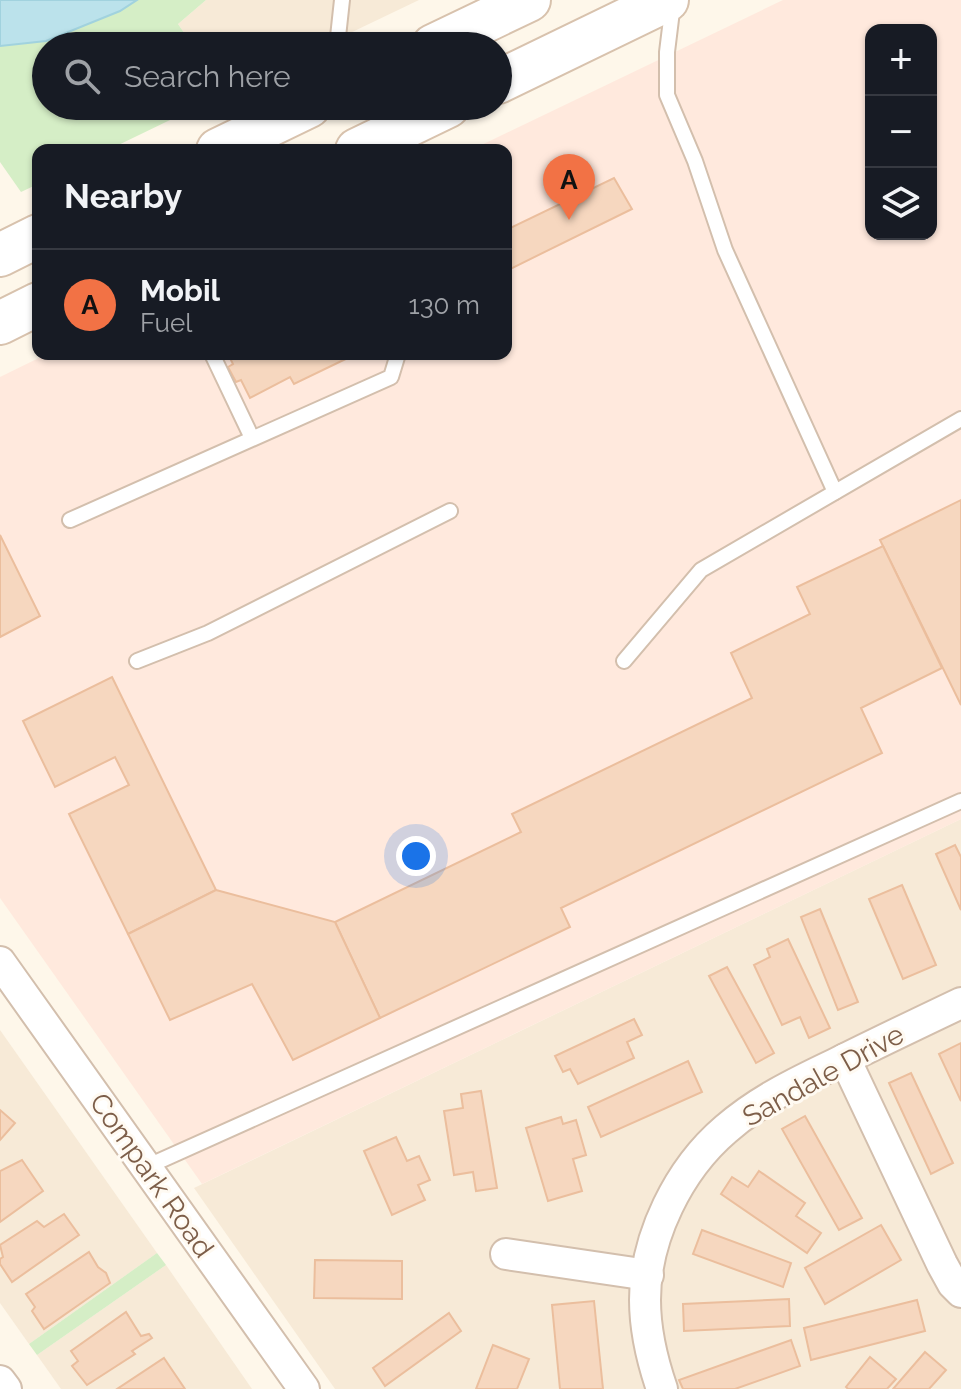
<!DOCTYPE html>
<html lang="en">
<head>
<meta charset="utf-8">
<style>
  :root { --surface:#171b24; --page:#242831; --text:#f1f3f6; --muted:#9ea1a6; --line:#363941; --accent:#f27245 }
  body { margin:0; font-family:Raleway,sans-serif; background:var(--page); color:var(--text) }
  .controls { position:absolute; right:24px; top:24px; display:grid; overflow:hidden; border-radius:16px; box-shadow:0 2px 6px #0004 }
  .controls button { width:72px; height:72px; display:grid; place-items:center; padding:0; border:0; border-bottom:2px solid var(--line); background:var(--surface); color:var(--text); font:40px sans-serif }
  .you { position:absolute; left:416px; top:856px; width:28px; height:28px; margin:-20px; border:6px solid #fff; border-radius:50%; background:#1a73e8; box-shadow:0 0 0 12px #1a73e833 }
  .badge { display:grid; place-items:center; width:52px; height:52px; border-radius:50%; background:var(--accent); color:#111; font-size:26px; font-weight:700 }
  .pin { position:absolute; translate:-50% -66px; filter:drop-shadow(0 2px 4px #0008) }
  .pin::after { content:''; position:absolute; top:42px; width:28px; height:24px; background:inherit; clip-path:polygon(0 0,100% 0,50% 100%) }
  .list { margin:0; padding:0; list-style:none }
  h2 { display:flex; justify-content:space-between; align-items:center; height:104px; margin:0; padding:0 32px; font-size:34px }
  h2 small { font-size:26px; font-weight:400; color:var(--muted) }
  .list li { display:grid; grid-template-columns:52px 1fr auto; gap:24px; align-items:center; box-sizing:border-box; height:112px; padding:0 32px; border-top:2px solid var(--line) }
  .list b { display:block; font-size:30px; white-space:nowrap }
  .list p { margin:0; font-size:26px; white-space:nowrap; color:var(--muted) }
  .list em { font-size:26px; font-style:normal; color:var(--muted) }
  .icon { flex:none; width:44px; height:44px; fill:none; stroke:currentColor; stroke-width:2; stroke-linecap:round; stroke-linejoin:round }
  .map { position:relative; flex:none; width:961px; height:1389px; overflow:hidden }
  .search { position:absolute; background:var(--surface); box-shadow:0 2px 6px #0004; left:32px; top:32px; width:480px; height:88px; display:flex; align-items:center; gap:20px; box-sizing:border-box; padding:0 28px; border-radius:44px; color:var(--muted); font-size:30px }
  .panel { position:absolute; background:var(--surface); box-shadow:0 2px 6px #0004; left:32px; top:144px; width:480px; height:216px; border-radius:16px }
  .map>svg:first-child { display:block }
  .residential { fill:#f7ead7 }
  .commercial { fill:#ffe9dd; fill-rule:evenodd }
  .green { fill:#d5eec6 }
  .water { fill:#bbe2eb; stroke:#a1d2de; stroke-width:2 }
  .building { fill:#f6d7bf; stroke:#ebbe9d; stroke-width:2 }
  .lines { fill:none; stroke-linecap:round; stroke-linejoin:round }
  .lane-casing { stroke:#d3bfad; stroke-width:18 }
  .street-casing { stroke:#d3bfad; stroke-width:34 }
  .secondary-casing { stroke:#d8c2ad; stroke-width:46 }
  .lane { stroke:#fff; stroke-width:14 }
  .street { stroke:#fff; stroke-width:30 }
  .secondary { stroke:#fff; stroke-width:42 }
  .labels { text-anchor:middle; stroke-width:6; stroke-linejoin:round; paint-order:stroke }
  .street-label { font-size:28px; fill:#7d5e49; stroke:#fffaf2 }
</style>
</head>
<body>
<div class="map">
<svg width="961" height="1389" viewBox="0 0 961 1389">
  <rect width="100%" height="100%" fill="#fef7ea"/>
  <g class="residential">
    <path d="M206 0H419L323 46H193L178 24Z"/>
    <path d="M961 819V1389H335L194 1188Z"/>
    <path d="M0 1030 157 1253 29 1344 0 1303Z"/>
    <path d="M166 1265 252 1389H61L37 1355Z"/>
  </g>
  <path class="commercial" d="M783 0H961V819L202 1184 0 898V377L47 354H506V150H471ZM871 30H931V234H871Z"/>
  <g class="green">
    <path d="M137 0H206L178 24 193 46H46V106H199L108 150H38V184L21 192 0 162V46L46 41 120 11Z"/>
    <path d="M157 1253 166 1265 37 1355 29 1344Z"/>
  </g>
  <path class="water" d="M0 0H137L120 11 46 41 0 46Z"/>
  <g class="building">
    <path d="M614 178 632 209 506 271V230Z"/>
    <path d="M228 354H356L294 384 290 377 250 398 241 380 236 382 228 367 233 364Z"/>
    <path d="M961 500V705L880 540Z"/>
    <path d="M0 535 40 616 0 637Z"/>
    <path d="M883 546 942 668 861 708 882 753 561 908 570 927 380 1018 335 922 521 832 512 814 752 698 731 653 810 614 797 587Z"/>
    <path d="M112 677 216 890 128 934 69 814 129 785 115 757 55 787 23 721Z"/>
    <path d="M955 845 961 857V910L936 854Z"/>
    <path d="M902 885 936 965 903 979 869 899Z"/>
    <path d="M216 890 335 922 380 1018 293 1060 252 984 170 1020 128 934Z"/>
    <path d="M820 909 858 1002 838 1010 801 917Z"/>
    <path d="M788 939 830 1028 809 1038 800 1017 782 1025 754 965 770 957 767 949Z"/>
    <path d="M727 967 774 1053 756 1063 709 976Z"/>
    <path d="M634 1019 642 1035 627 1042 634 1058 578 1084 570 1069 563 1072 555 1056Z"/>
    <path d="M961 1043V1101L939 1054Z"/>
    <path d="M688 1061 702 1092 601 1137 588 1107Z"/>
    <path d="M911 1073 953 1163 931 1174 889 1083Z"/>
    <path d="M481 1091 497 1188 476 1191 473 1172 454 1175 444 1111 463 1108 461 1094Z"/>
    <path d="M0 1110 15 1123 0 1140Z"/>
    <path d="M805 1116 862 1218 839 1230 782 1129Z"/>
    <path d="M561 1117 563 1124 576 1120 586 1155 573 1159 582 1191 548 1201 526 1128Z"/>
    <path d="M396 1137 407 1161 419 1156 430 1180 418 1185 425 1200 392 1215 364 1151Z"/>
    <path d="M22 1160 43 1191 0 1222V1171Z"/>
    <path d="M759 1171 805 1203 796 1216 821 1233 807 1253 721 1194 732 1177 748 1187Z"/>
    <path d="M64 1214 79 1235 12 1282 0 1264V1259L3 1257 0 1245 37 1221 44 1227Z"/>
    <path d="M881 1225 901 1260 825 1304 805 1268Z"/>
    <path d="M702 1230 791 1263 783 1287 693 1254Z"/>
    <path d="M89 1252 98 1267 106 1273 110 1283 44 1329 32 1311 35 1307 26 1294Z"/>
    <path d="M315 1260 402 1261V1299L314 1298Z"/>
    <path d="M789 1299 790 1326 684 1331 683 1304Z"/>
    <path d="M917 1300 925 1331 811 1360 804 1328Z"/>
    <path d="M594 1301 603 1389H560L552 1305Z"/>
    <path d="M126 1312 141 1336 149 1334 152 1338 132 1351 135 1354 87 1385 72 1366 78 1361 71 1351Z"/>
    <path d="M449 1313 461 1331 385 1386 373 1368Z"/>
    <path d="M791 1340 800 1366 735 1389H683L679 1380Z"/>
    <path d="M493 1345 529 1359 517 1389H476Z"/>
    <path d="M925 1352 946 1370 929 1389H893Z"/>
    <path d="M870 1357 896 1379 887 1389H848L846 1387Z"/>
    <path d="M164 1358 185 1389H117Z"/>
  </g>
  <g class="lines">
    <defs>
      <g id="lane">
        <path d="M673 3 667 52V95L695 161 725 250 835 492"/>
        <path d="M337 46 342 0"/>
        <path d="M212 354 252 438"/>
        <path d="M70 520 391 377 398 354"/>
        <path d="M137 661 208 633 450 511"/>
        <path d="M624 661 701 570 961 419"/>
        <path d="M146 1167 961 801"/>
      </g>
      <g id="street">
        <path d="M0 962 304 1389"/>
        <path d="M845 1059 942 1264 953 1284 961 1292"/>
        <path d="M506 1254 648 1275"/>
        <path d="M0 1381 6 1389"/>
        <path d="M662 1389C652 1360 645 1331 645 1300 645 1237 679 1169 726 1129 758 1101 797 1082 835 1064 877 1043 919 1023 961 1003"/>
      </g>
      <g id="secondary">
        <path d="M433 46 529 0"/>
        <path d="M498 82 667 0"/>
        <path d="M218 150 309 106"/>
        <path d="M357 150 448 106"/>
        <path d="M0 255 38 236"/>
        <path d="M0 323 38 304"/>
      </g>
    </defs>
    <use href="#lane" class="lane-casing"/>
    <use href="#street" class="street-casing"/>
    <use href="#secondary" class="secondary-casing"/>
    <use href="#lane" class="lane"/>
    <use href="#street" class="street"/>
    <use href="#secondary" class="secondary"/>
  </g>
  <g class="labels">
    <g class="street-label">
      <text transform="translate(823 1075) rotate(-29)" y="10">Sandale Drive</text>
      <text transform="translate(152 1175) rotate(55)" y="10">Compark Road</text>
    </g>
  </g>
</svg>
<div class="controls">
<button>+</button>
<button>−</button>
<button><svg class="icon" aria-label="layers" viewBox="0 0 24 24"><path d="M12 4l9 5-9 5-9-5zM3 14l9 5 9-5"/></svg></button>
</div>
<div class="you"></div>
<div class="pin badge" style="left:569px;top:220px">A</div>
<div class="search"><svg class="icon" aria-label="search" viewBox="0 0 24 24"><circle cx="10" cy="10" r="6"/><path d="M15 15l6 6"/></svg>Search here</div>
<section class="panel">
<h2>Nearby<small></small></h2>
<ul class="list">
<li><span class="badge">A</span><div><b>Mobil</b><p>Fuel</p></div><em>130 m</em></li>
</ul>
</section>
</div>
</body>
</html>
